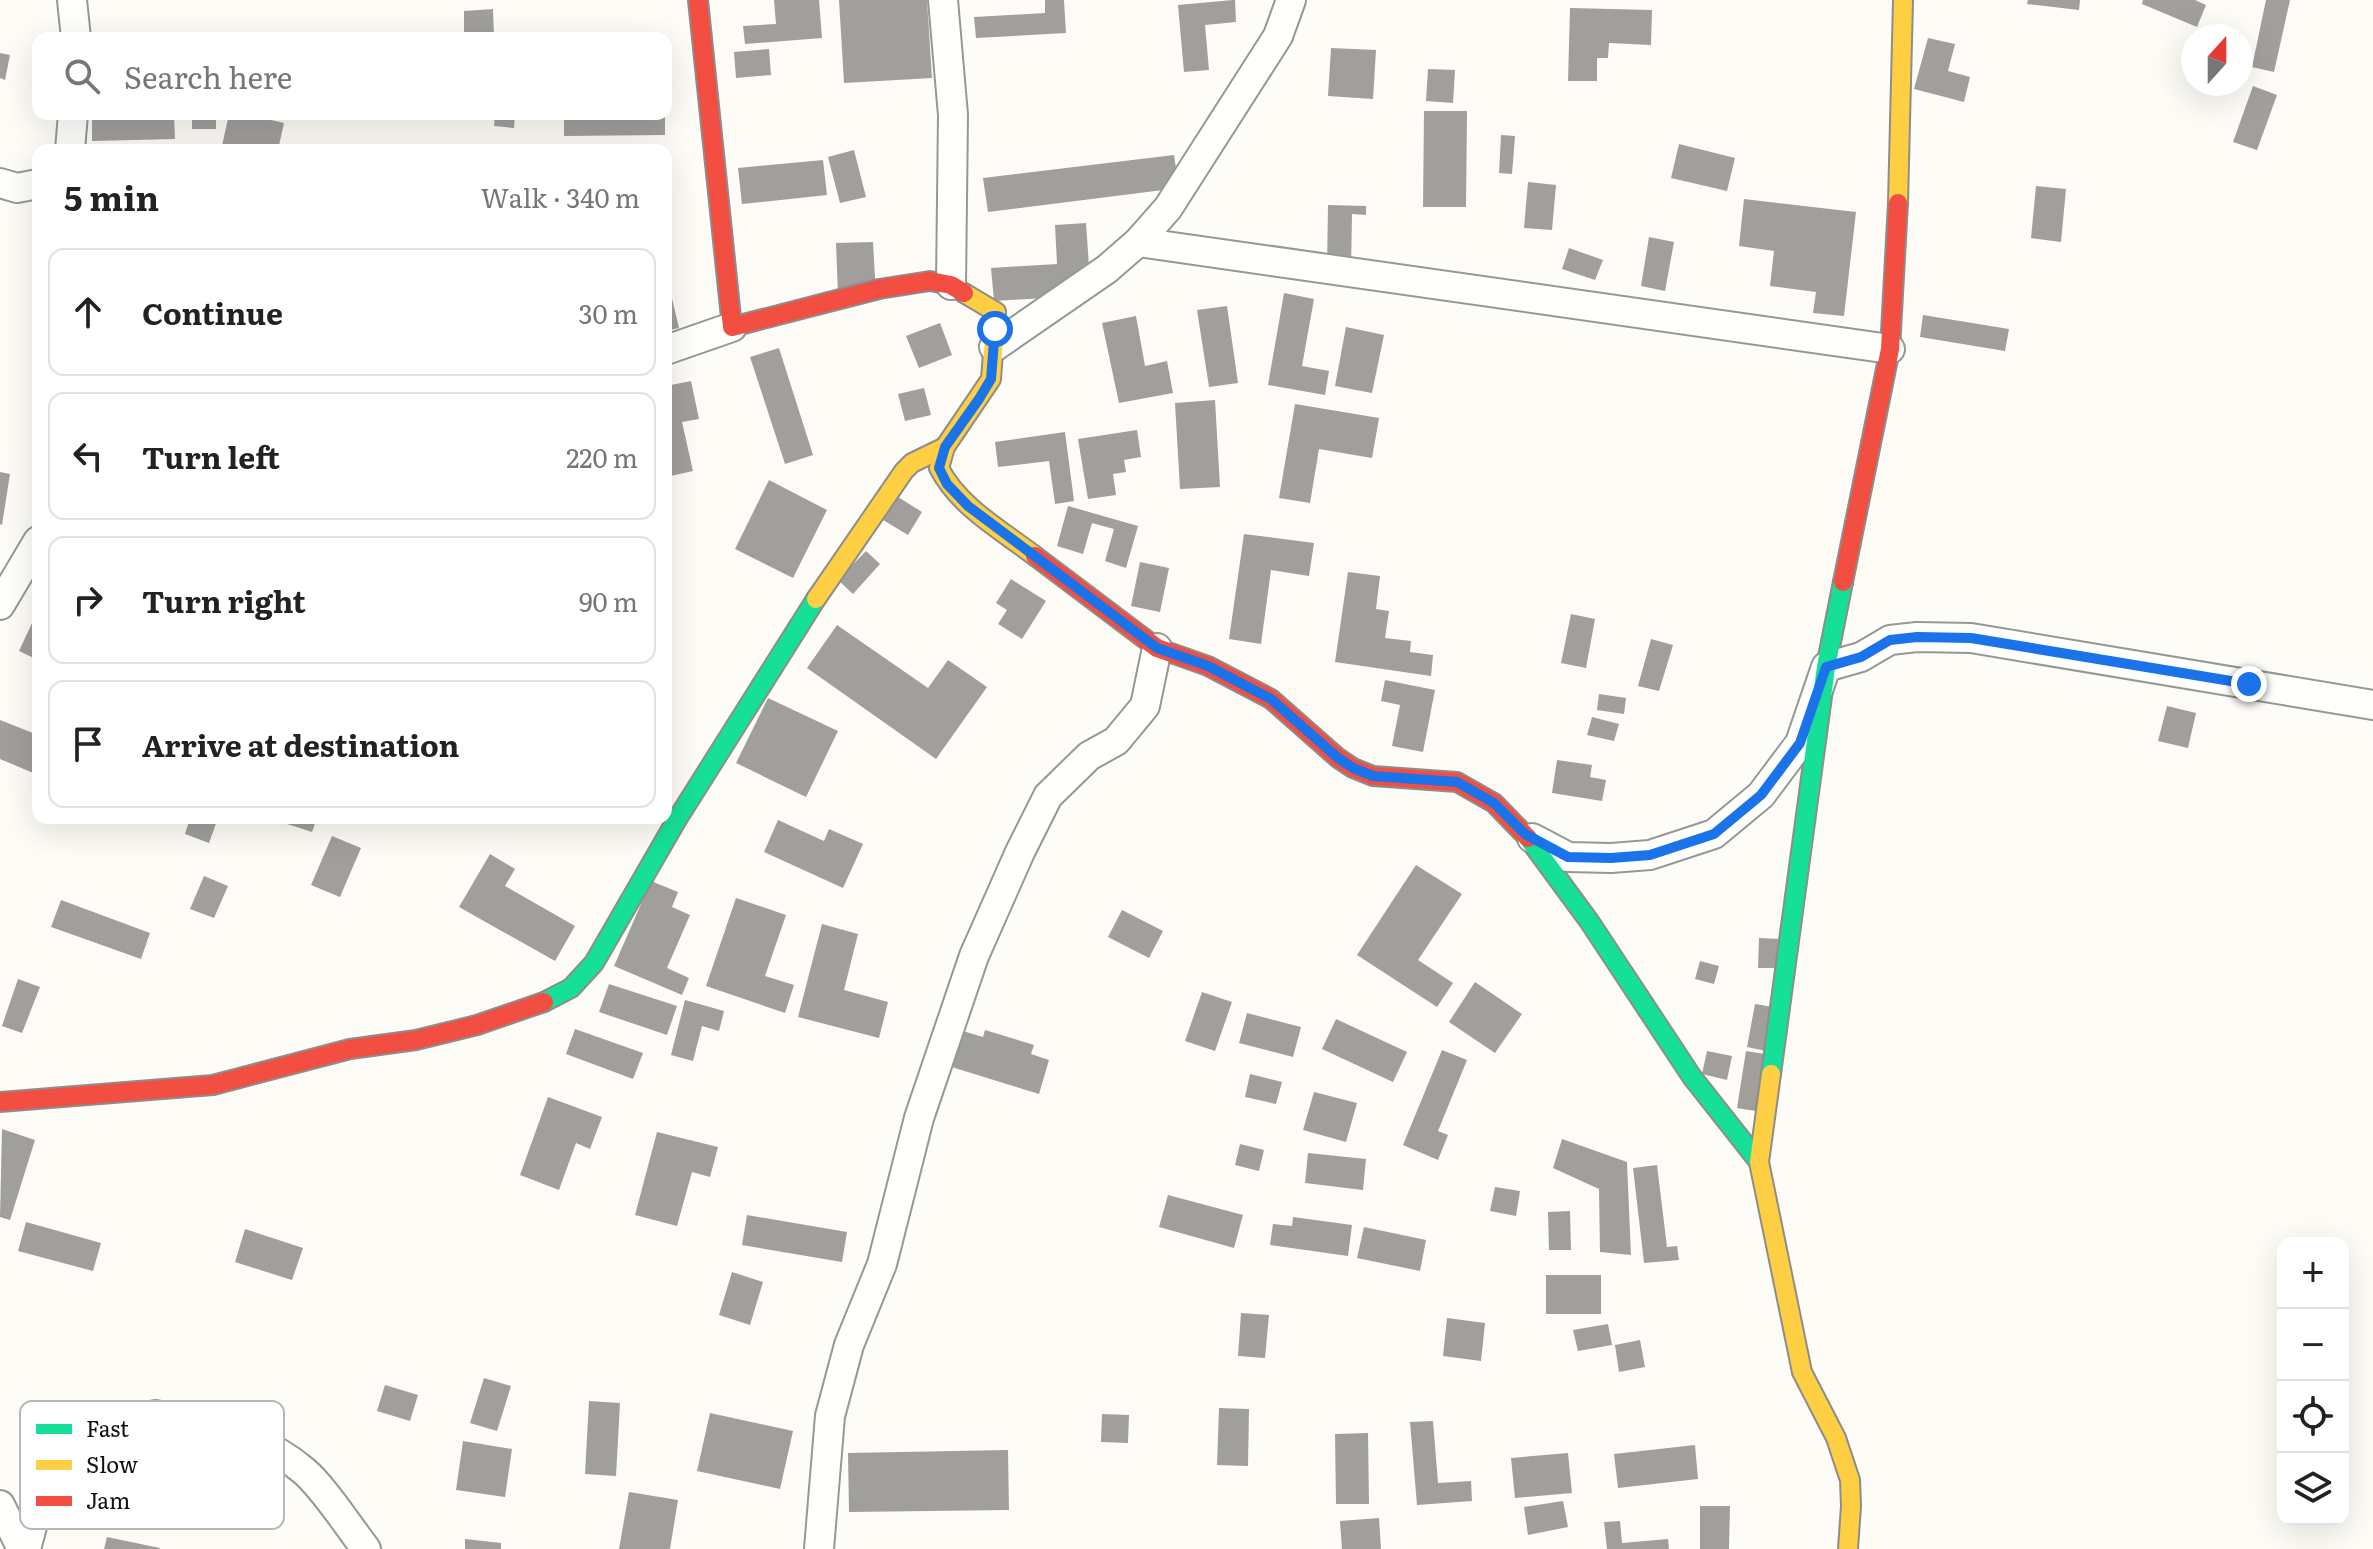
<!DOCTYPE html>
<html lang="en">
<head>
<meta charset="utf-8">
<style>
  :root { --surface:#fff; --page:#f2f2f2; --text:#222; --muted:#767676; --line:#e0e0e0 }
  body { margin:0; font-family:Literata,serif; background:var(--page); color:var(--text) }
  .controls { position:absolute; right:24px; bottom:24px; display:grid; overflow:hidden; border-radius:16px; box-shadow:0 8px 32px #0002 }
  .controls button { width:72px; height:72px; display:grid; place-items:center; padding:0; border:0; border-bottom:2px solid var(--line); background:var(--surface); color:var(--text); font:40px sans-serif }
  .compass { position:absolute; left:2181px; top:24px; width:72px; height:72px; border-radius:50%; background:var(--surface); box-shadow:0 8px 32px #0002; rotate:21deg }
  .stop { position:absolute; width:24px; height:24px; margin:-18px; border:6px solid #1a73e8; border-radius:50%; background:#fff }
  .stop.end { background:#1a73e8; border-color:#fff; box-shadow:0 2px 8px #0008 }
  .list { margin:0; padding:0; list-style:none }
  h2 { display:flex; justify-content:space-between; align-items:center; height:104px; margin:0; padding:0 32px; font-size:34px }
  h2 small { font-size:26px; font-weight:400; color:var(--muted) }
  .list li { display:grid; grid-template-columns:52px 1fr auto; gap:24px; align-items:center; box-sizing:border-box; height:128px; margin:0 16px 16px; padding:0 16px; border:2px solid var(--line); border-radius:16px }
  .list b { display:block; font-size:30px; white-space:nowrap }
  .list em { font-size:26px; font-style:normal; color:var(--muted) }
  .icon { flex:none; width:44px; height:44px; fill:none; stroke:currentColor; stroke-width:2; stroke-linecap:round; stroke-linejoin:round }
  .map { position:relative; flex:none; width:2373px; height:1549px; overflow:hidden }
  .search { position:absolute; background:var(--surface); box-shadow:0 8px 32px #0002; left:32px; top:32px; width:640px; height:88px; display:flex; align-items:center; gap:20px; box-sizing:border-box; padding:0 28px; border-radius:16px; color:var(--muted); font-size:30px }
  .panel { position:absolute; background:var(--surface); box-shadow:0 8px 32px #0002; left:32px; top:144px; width:640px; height:680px; border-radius:16px }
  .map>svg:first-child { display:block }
  .building { fill:#a19f9c }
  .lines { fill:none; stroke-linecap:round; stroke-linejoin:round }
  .street-casing { stroke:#979795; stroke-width:32 }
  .fast-casing { stroke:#8e8d8b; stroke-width:22 }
  .slow-casing { stroke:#8e8d8b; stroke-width:22 }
  .jam-casing { stroke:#8e8d8b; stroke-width:22 }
  .street { stroke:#fffffe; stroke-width:28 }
  .fast { stroke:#16e098; stroke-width:18 }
  .slow { stroke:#ffcf43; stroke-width:18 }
  .jam { stroke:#f24e42; stroke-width:18 }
  .route { stroke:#1a73e8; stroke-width:10 }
  .key { fill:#fff; stroke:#b8b8b8; stroke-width:2 }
  .key-label { font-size:22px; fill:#111 }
</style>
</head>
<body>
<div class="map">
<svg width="2373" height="1549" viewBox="0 0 2373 1549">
  <rect width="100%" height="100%" fill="#fdfcf7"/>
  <g class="building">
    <path d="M774 0H819L822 38 745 44 743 26 776 24Z"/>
    <path d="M839 0H927L932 78 844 83Z"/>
    <path d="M1045 0H1064L1066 33 976 38 974 17 1045 13Z"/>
    <path d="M1233 0H1235L1236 22 1205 25 1209 70 1184 72 1178 5Z"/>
    <path d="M2028 0H2080L2079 10 2027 4Z"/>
    <path d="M2143 0H2195L2206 5 2197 27 2142 4Z"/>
    <path d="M2266 0H2290L2274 72 2252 67Z"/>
    <path d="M1570 8 1652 10 1651 45 1609 43 1608 58H1597V81H1568Z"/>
    <path d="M493 9 494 38H464V11Z"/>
    <path d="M1928 38 1955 44 1948 71 1970 77 1964 102 1914 89Z"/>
    <path d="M1331 48 1376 50 1373 99 1328 96Z"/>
    <path d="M769 49 771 75 736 78 734 52Z"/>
    <path d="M0 53 10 55 5 80 0 78Z"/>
    <path d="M1428 69 1455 70 1453 103 1426 101Z"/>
    <path d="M2253 86 2277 95 2257 150 2233 142Z"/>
    <path d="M1424 111H1467L1466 207H1423Z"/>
    <path d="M92 114H174L175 139 92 141Z"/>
    <rect x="192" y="114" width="24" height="15"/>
    <path d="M229 114H245L284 123 278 150H221Z"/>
    <path d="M495 114H515L514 128 494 126Z"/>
    <path d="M564 114H665V135L564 136Z"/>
    <path d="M1501 135 1515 136 1512 174 1499 173Z"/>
    <path d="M1679 144 1735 158 1727 191 1671 178Z"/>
    <path d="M854 150 866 197 840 203 828 157Z"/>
    <path d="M1174 155 1179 188 988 212 983 178Z"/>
    <path d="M823 160 827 195 742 204 738 168Z"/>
    <path d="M1528 182 1556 185 1552 230 1524 228Z"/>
    <path d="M2036 186 2066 189 2061 242 2031 238Z"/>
    <path d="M1744 199 1856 212 1844 316 1813 313 1816 292 1770 286 1774 251 1739 246Z"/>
    <path d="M1328 205 1366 206V215L1352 214 1351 270 1327 269Z"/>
    <path d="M1086 223 1091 295 994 301 991 268 1057 264 1055 225Z"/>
    <path d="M1649 237 1674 242 1665 291 1641 286Z"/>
    <path d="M873 242 876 295 838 296 836 243Z"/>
    <path d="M1569 248 1603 260 1595 280 1562 269Z"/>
    <path d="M670 290 679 328 666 331V291Z"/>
    <path d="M1284 293 1314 299 1302 366 1329 371 1325 395 1268 385Z"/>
    <path d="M1227 306 1238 383 1209 387 1197 310Z"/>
    <path d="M1923 315 2009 329 2005 351 1920 337Z"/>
    <path d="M1136 316 1145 366 1167 361 1173 393 1119 403 1102 323Z"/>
    <path d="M940 323 952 355 919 368 906 336Z"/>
    <path d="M1346 327 1384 335 1372 393 1335 386Z"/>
    <path d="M779 348 813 455 785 464 750 357Z"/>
    <path d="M691 381 699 419 682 422 693 471 666 477V386Z"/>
    <path d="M924 388 931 415 905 421 898 394Z"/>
    <path d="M1215 400 1220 487 1180 489 1175 403Z"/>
    <path d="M1295 404 1379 418 1372 458 1319 449 1310 503 1279 498Z"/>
    <path d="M1137 430 1141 457 1124 460 1126 472 1113 474 1116 495 1088 499 1078 439Z"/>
    <path d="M1065 432 1074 501 1055 504 1049 461 998 467 995 442Z"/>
    <path d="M0 472 10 474 2 525 0 524Z"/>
    <path d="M769 480 827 510 793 578 735 549Z"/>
    <path d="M898 497 922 512 908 535 883 520Z"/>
    <path d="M1068 506 1138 526 1126 568 1105 561 1114 529 1092 523 1083 554 1057 546Z"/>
    <path d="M1244 534 1314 543 1309 576 1271 570 1261 644 1229 639Z"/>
    <path d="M866 551 880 564 853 594 838 580Z"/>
    <path d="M1140 562 1169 568 1160 612 1131 606Z"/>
    <path d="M1348 572 1380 576 1376 609 1389 611 1385 638 1411 641 1410 652 1433 655 1431 676 1335 662Z"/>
    <path d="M1011 579 1046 601 1022 639 998 624 1007 610 996 603Z"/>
    <path d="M38 610V660L19 651Z"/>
    <path d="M1571 614 1595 619 1586 668 1561 663Z"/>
    <path d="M837 625 928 688 948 660 987 687 936 759 807 668Z"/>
    <path d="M1651 639 1673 645 1659 691 1638 686Z"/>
    <path d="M1385 680 1435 690 1423 752 1392 746 1400 705 1381 701Z"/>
    <path d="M1599 694 1626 698 1624 714 1597 710Z"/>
    <path d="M768 698 838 731 806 797 736 763Z"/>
    <path d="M2167 706 2196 713 2188 748 2158 741Z"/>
    <path d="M1592 717 1619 724 1614 741 1587 735Z"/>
    <path d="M0 720 38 735V775L0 759Z"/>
    <path d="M1557 760 1592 765 1590 777 1606 780 1602 801 1552 793Z"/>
    <path d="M190 818H218L209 843 185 834Z"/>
    <path d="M285 818H317L312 832 284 823Z"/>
    <path d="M778 820 824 841 829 829 863 844 843 888 764 852Z"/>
    <path d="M332 836 361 848 340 897 311 885Z"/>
    <path d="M490 854 515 869 505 886 575 926 555 961 459 907Z"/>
    <path d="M1416 865 1462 894 1418 960 1453 983 1437 1007 1357 955Z"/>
    <path d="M204 876 228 886 214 918 190 909Z"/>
    <path d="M651 881 678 892 672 907 690 915 667 968 689 978 682 995 614 966Z"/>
    <path d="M736 898 786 915 765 976 794 985 785 1013 706 986Z"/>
    <path d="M61 900 150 933 141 959 51 927Z"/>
    <path d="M1122 910 1163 931 1149 958 1108 937Z"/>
    <path d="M822 924 858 934 844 990 888 1002 879 1038 798 1017Z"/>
    <path d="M1759 938 1780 939V968H1758Z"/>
    <path d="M1700 961 1719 966 1714 984 1695 979Z"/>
    <path d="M18 979 40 987 22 1033 2 1026Z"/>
    <path d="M1475 982 1522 1014 1495 1053 1449 1022Z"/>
    <path d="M609 984 677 1006 667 1035 599 1012Z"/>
    <path d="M1202 992 1232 1002 1215 1051 1185 1041Z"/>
    <path d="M685 1000 724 1011 719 1031 702 1026 693 1061 671 1055Z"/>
    <path d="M1755 1004 1779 1008 1771 1052 1747 1047Z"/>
    <path d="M1247 1013 1301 1027 1293 1057 1239 1043Z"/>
    <path d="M1336 1019 1407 1052 1393 1082 1322 1049Z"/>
    <path d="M575 1029 643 1053 633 1079 566 1054Z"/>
    <path d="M956 1029 983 1037 985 1030 1034 1045 1031 1054 1049 1060 1039 1094 945 1065Z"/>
    <path d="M1442 1050 1467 1060 1438 1131 1448 1135 1438 1160 1403 1145Z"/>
    <path d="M1707 1051 1732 1056 1727 1080 1702 1074Z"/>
    <path d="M1746 1051 1771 1055 1762 1112 1737 1108Z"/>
    <path d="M1250 1074 1282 1082 1276 1104 1245 1097Z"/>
    <path d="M1314 1092 1357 1103 1346 1142 1303 1130Z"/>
    <path d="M548 1097 602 1117 590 1149 576 1143 559 1190 520 1175Z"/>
    <path d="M2 1129 35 1140 10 1220 0 1217Z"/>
    <path d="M657 1132 718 1147 710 1177 692 1172 677 1226 635 1215Z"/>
    <path d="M1562 1139 1627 1162 1631 1255 1600 1252 1599 1189 1553 1168Z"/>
    <path d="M1240 1144 1264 1150 1259 1171 1235 1165Z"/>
    <path d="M1308 1153 1366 1159 1363 1190 1305 1183Z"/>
    <path d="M1657 1165 1667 1247 1677 1246 1679 1260 1644 1263 1633 1168Z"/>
    <path d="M1495 1187 1520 1191 1516 1216 1490 1211Z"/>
    <path d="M1168 1195 1243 1215 1234 1248 1159 1227Z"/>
    <path d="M1570 1211 1571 1250H1549L1548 1212Z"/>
    <path d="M747 1215 847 1232 842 1262 742 1245Z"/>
    <path d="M1293 1217 1352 1225 1348 1256 1270 1245 1273 1224 1292 1226Z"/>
    <path d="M26 1222 101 1243 93 1271 18 1251Z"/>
    <path d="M1364 1227 1426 1240 1420 1271 1357 1258Z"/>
    <path d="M245 1229 303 1248 292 1280 235 1262Z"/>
    <path d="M732 1272 763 1282 750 1325 719 1315Z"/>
    <rect x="1546" y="1275" width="55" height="39"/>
    <path d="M1241 1313 1269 1315 1265 1358 1238 1356Z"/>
    <path d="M1447 1318 1485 1323 1481 1361 1443 1356Z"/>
    <path d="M1608 1324 1612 1345 1578 1351 1573 1330Z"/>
    <path d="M1640 1340 1645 1367 1619 1372 1615 1345Z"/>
    <path d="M484 1378 511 1386 497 1431 470 1423Z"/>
    <path d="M385 1385 418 1395 410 1421 377 1411Z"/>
    <path d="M589 1401 620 1403 616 1476 585 1474Z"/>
    <path d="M1219 1408 1249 1409 1248 1466 1217 1465Z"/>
    <path d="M710 1413 793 1431 780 1489 697 1471Z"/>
    <path d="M1102 1414 1129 1415 1128 1443 1101 1442Z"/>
    <path d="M1433 1421 1438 1483 1471 1481 1472 1501 1417 1505 1410 1422Z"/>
    <path d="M1368 1433 1369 1504H1336L1335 1434Z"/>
    <path d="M463 1441 512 1449 505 1497 456 1490Z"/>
    <path d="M1695 1445 1698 1479 1618 1488 1614 1454Z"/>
    <path d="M1008 1450 1009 1510 849 1512 848 1453Z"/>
    <path d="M1568 1453 1572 1493 1515 1498 1511 1458Z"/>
    <path d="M629 1492 678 1500 670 1549H619Z"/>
    <path d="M1563 1501 1568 1527 1528 1535 1524 1507Z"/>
    <path d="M1700 1506H1730L1729 1549H1700Z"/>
    <path d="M1379 1518 1381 1549H1342L1340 1521Z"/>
    <path d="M1620 1521 1622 1543 1668 1539 1669 1549H1607L1604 1522Z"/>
    <path d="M107 1537 160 1548V1549H104Z"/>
    <path d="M465 1539 501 1543V1549H465Z"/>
  </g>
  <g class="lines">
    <defs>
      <g id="street">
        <path d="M72 0 76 38"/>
        <path d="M943 0 953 115 951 285"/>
        <path d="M70 150 73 114"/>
        <path d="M0 183 17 188 38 184"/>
        <path d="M1138 242 1890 349"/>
        <path d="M994 347 1107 269 1138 242 1168 208 1278 36 1291 0"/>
        <path d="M666 350 732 327"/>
        <path d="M0 605 38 541"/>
        <path d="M1532 838 1568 857 1611 858 1650 855 1714 834 1761 795 1800 743 1826 667 1861 657 1890 640 1917 637 1971 638 2373 705"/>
        <path d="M0 1505 22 1549"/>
        <path d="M26 1549 39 1500 92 1457 155 1415C209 1426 261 1434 304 1471 324 1488 349 1527 366 1549"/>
        <path d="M819 1549 830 1416 849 1345 882 1264 919 1118 974 956 1020 852 1048 796 1089 756 1116 741 1145 706 1157 648"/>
      </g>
      <g id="fast">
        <path d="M1528 838 1589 921 1692 1077 1759 1162"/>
        <path d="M544 1002 571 988 594 963 676 821 816 599"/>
        <path d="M1771 1074 1826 667 1843 582"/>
      </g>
      <g id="slow">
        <path d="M1898 203 1903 0"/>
        <path d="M964 293 996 312 991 379 945 447 939 468C959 507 1001 530 1035 556"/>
        <path d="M816 599 904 471 912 463 945 447"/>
        <path d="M1771 1074 1759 1162 1802 1372 1836 1438 1850 1480 1851 1506 1848 1549"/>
      </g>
      <g id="jam">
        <path d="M698 0 732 327 879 289 930 281 951 285 964 293"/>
        <path d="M1035 556 1157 648 1208 666 1271 699 1338 758 1353 768 1373 776 1457 782 1494 803 1528 838"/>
        <path d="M1843 582 1890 349 1898 203"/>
        <path d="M0 1102 213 1085 350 1049 416 1040 477 1025 544 1002"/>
      </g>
    </defs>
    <use href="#street" class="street-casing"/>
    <use href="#fast" class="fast-casing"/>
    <use href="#slow" class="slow-casing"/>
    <use href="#jam" class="jam-casing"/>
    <use href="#street" class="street"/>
    <use href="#fast" class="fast"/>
    <use href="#slow" class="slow"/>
    <use href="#jam" class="jam"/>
  </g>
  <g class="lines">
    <path class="route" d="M995 329 991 379 979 399 945 447 939 468 947 484 968 506 1157 648 1208 666 1271 699 1338 758 1353 768 1373 776 1457 782 1494 803 1525 834 1568 857 1611 858 1650 855 1714 834 1761 795 1800 743 1826 667 1861 657 1890 640 1917 637 1971 638 2249 684"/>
  </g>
  <rect x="20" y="1401" width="264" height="128" rx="12" class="key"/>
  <rect x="36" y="1424" width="36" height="10" fill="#16e098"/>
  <rect x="36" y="1460" width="36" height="10" fill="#ffcf43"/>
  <rect x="36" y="1496" width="36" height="10" fill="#f24e42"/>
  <g class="key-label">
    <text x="86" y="1437">Fast</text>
    <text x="86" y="1473">Slow</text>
    <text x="86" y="1509">Jam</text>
  </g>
</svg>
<div class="controls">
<button>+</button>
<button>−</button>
<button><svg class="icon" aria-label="locate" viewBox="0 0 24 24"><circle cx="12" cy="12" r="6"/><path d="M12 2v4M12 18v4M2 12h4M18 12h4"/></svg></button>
<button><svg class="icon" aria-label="layers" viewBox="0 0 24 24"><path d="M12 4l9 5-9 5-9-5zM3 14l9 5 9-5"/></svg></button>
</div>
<svg class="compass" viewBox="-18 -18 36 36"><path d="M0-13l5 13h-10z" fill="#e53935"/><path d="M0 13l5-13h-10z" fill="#767676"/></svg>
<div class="stop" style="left:995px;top:329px"></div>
<div class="stop end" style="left:2249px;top:684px"></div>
<div class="search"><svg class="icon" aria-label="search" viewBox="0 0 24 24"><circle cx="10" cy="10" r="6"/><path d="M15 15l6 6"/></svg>Search here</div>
<section class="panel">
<h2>5 min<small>Walk · 340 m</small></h2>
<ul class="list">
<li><svg class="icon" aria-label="ahead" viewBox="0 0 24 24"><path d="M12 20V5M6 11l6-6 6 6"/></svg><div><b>Continue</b></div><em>30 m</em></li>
<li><svg class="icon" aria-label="left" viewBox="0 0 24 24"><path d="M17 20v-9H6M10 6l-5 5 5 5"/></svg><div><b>Turn left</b></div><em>220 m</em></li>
<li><svg class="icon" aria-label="right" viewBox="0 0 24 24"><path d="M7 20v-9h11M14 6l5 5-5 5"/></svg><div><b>Turn right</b></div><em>90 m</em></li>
<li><svg class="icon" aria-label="arrive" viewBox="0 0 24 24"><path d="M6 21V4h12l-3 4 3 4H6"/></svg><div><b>Arrive at destination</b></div></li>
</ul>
</section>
</div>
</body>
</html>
